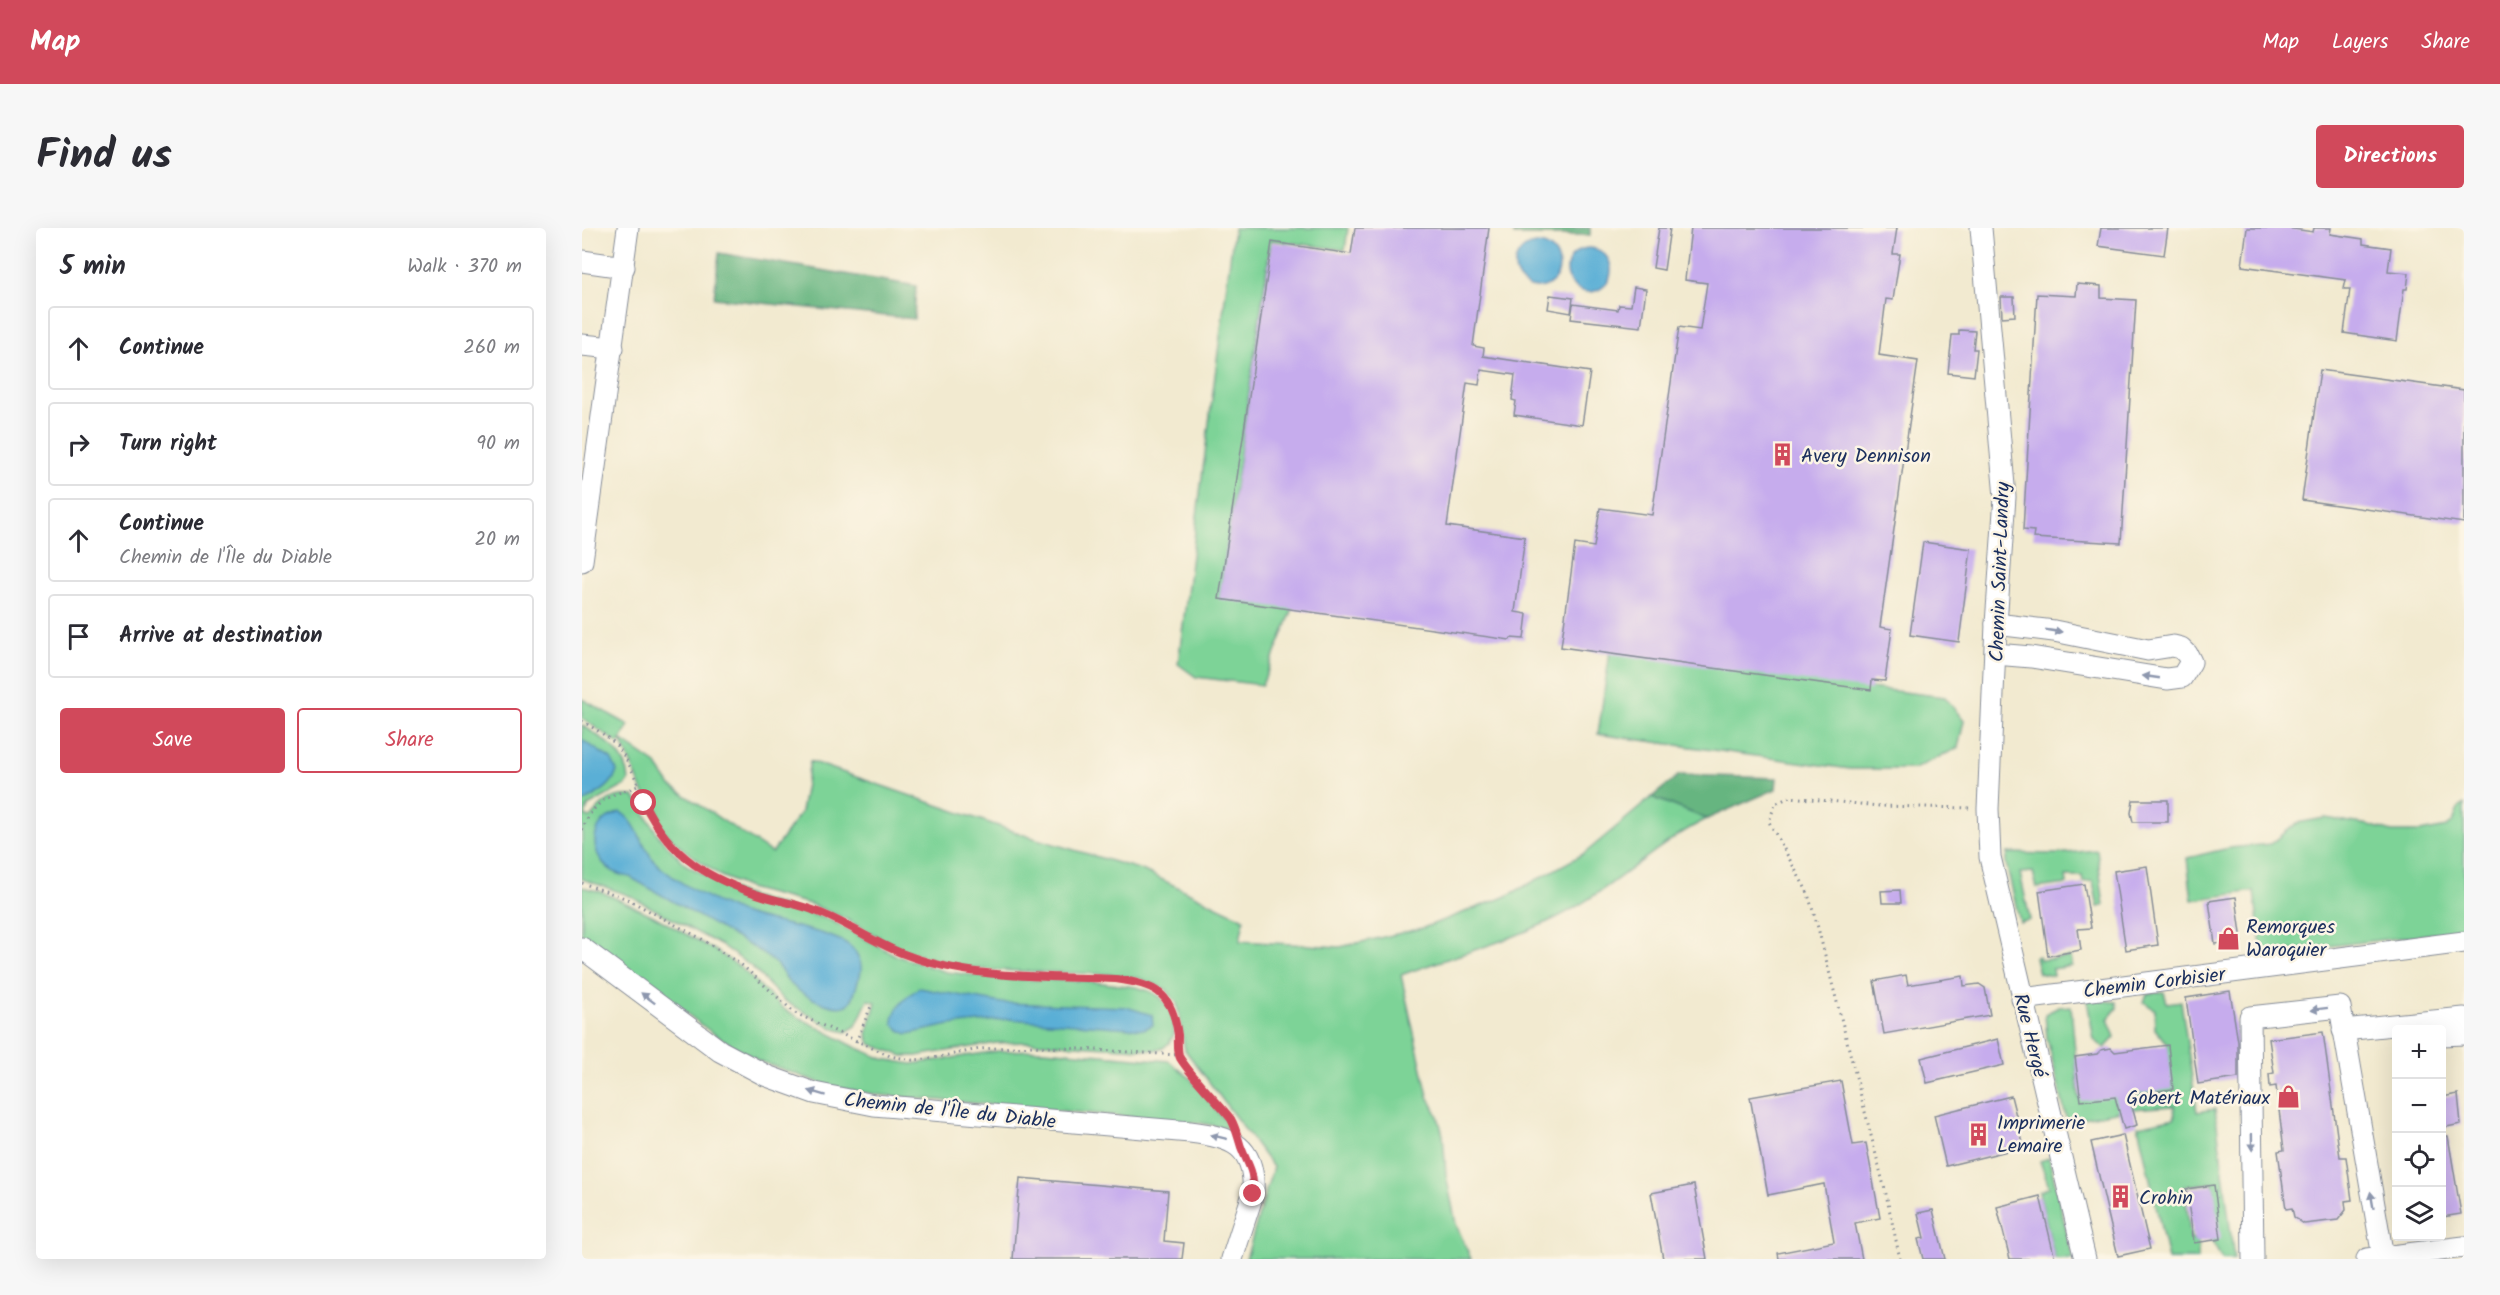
<!DOCTYPE html>
<html lang="en">
<head>
<meta charset="utf-8">
<style>
  :root { --surface:#fff; --page:#f7f7f7; --text:#2b2b33; --muted:#7c7c81; --line:#e1e1e2; --accent:#d1495b }
  body { margin:0; font-family:Kalam,sans-serif; background:var(--page); color:var(--text) }
  .controls { position:absolute; right:18px; bottom:18px; display:grid; overflow:hidden; border-radius:6px; box-shadow:0 6px 24px #0002 }
  .controls button { width:54px; height:54px; display:grid; place-items:center; padding:0; border:0; border-bottom:2px solid var(--line); background:var(--surface); color:var(--text); font:30px sans-serif }
  .stop { position:absolute; width:18px; height:18px; margin:-14px; border:4px solid #d1495b; border-radius:50%; background:#fff }
  .stop.end { background:#d1495b; border-color:#fff; box-shadow:0 2px 6px #0008 }
  .list { margin:0; padding:0; list-style:none }
  h2 { display:flex; justify-content:space-between; align-items:center; height:78px; margin:0; padding:0 24px; font-size:26px }
  h2 small { font-size:20px; font-weight:400; color:var(--muted) }
  .list li { display:grid; grid-template-columns:39px 1fr auto; gap:18px; align-items:center; box-sizing:border-box; height:84px; margin:0 12px 12px; padding:0 12px; border:2px solid var(--line); border-radius:6px }
  .list b { display:block; font-size:22px; white-space:nowrap }
  .list p { margin:0; font-size:20px; white-space:nowrap; color:var(--muted) }
  .list em { font-size:20px; font-style:normal; color:var(--muted) }
  .actions { display:flex; gap:12px; padding:18px 24px }
  .actions a { flex:1; padding:14px 0; border:2px solid var(--accent); border-radius:6px; text-align:center; font-size:21px; color:var(--accent) }
  .actions .main { background:var(--accent); color:#fff }
  .icon { flex:none; width:33px; height:33px; fill:none; stroke:currentColor; stroke-width:2; stroke-linecap:round; stroke-linejoin:round }
  .map { position:relative; flex:none; width:1882px; height:1031px; overflow:hidden; border-radius:6px }
  header { display:flex; align-items:center; gap:36px; box-sizing:border-box; height:84px; padding:0 30px; background:var(--accent); color:#fff }
  header strong { font-size:28px }
  nav { display:flex; gap:33px; margin-inline-start:auto; font-size:21px }
  .intro { display:flex; align-items:center; justify-content:space-between; box-sizing:border-box; height:144px; padding:0 36px }
  h1 { margin:0; font-size:42px }
  .button { padding:15px 27px; border-radius:6px; background:var(--accent); color:#fff; font-size:21px; font-weight:700 }
  main { display:flex; gap:36px; padding:0 36px }
  aside { flex:1; background:var(--surface); border-radius:6px; box-shadow:0 6px 24px #0002 }
  .map>svg:first-child { display:block }
  .green { fill:#7dd397; stroke:#4c817a; stroke-width:1.5 }
  .forest { fill:#66b580; stroke:#40726f; stroke-width:1.5 }
  .water { fill:#5aafd6; stroke:#3a6f9a; stroke-width:1.5 }
  .building { fill:#c6aced }
  .lines { fill:none; stroke-linecap:round; stroke-linejoin:round }
  .minor-casing { stroke:#868c97; stroke-width:23 }
  .path { stroke:#868c97; stroke-width:3; stroke-dasharray:1.5 4.5; stroke-linecap:butt }
  .minor { stroke:#fff; stroke-width:21 }
  .oneway { fill:#8d97ae }
  .route { stroke:#d1495b; stroke-width:8 }
  .labels { text-anchor:middle; stroke-width:5; stroke-linejoin:round; paint-order:stroke }
  .poi-label { font-size:20px; fill:#1b2f5e; stroke:#fcf5e5; text-anchor:start }
  .street-label { font-size:20px; fill:#1b2f5e; stroke:#fcf5e5 }
</style>
</head>
<body>
<header>
<strong>Map</strong>
<nav><a>Map</a><a>Layers</a><a>Share</a></nav>
</header>
<div class="intro"><h1>Find us</h1><a class="button">Directions</a></div>
<main>
<aside>
<h2>5 min<small>Walk · 370 m</small></h2>
<ul class="list">
<li><svg class="icon" aria-label="ahead" viewBox="0 0 24 24"><path d="M12 20V5M6 11l6-6 6 6"/></svg><div><b>Continue</b></div><em>260 m</em></li>
<li><svg class="icon" aria-label="right" viewBox="0 0 24 24"><path d="M7 20v-9h11M14 6l5 5-5 5"/></svg><div><b>Turn right</b></div><em>90 m</em></li>
<li><svg class="icon" aria-label="ahead" viewBox="0 0 24 24"><path d="M12 20V5M6 11l6-6 6 6"/></svg><div><b>Continue</b><p>Chemin de l'Île du Diable</p></div><em>20 m</em></li>
<li><svg class="icon" aria-label="arrive" viewBox="0 0 24 24"><path d="M6 21V4h12l-3 4 3 4H6"/></svg><div><b>Arrive at destination</b></div></li>
</ul>
<div class="actions"><a class="main">Save</a><a>Share</a></div>
</aside>
<div class="map">
<svg width="1882" height="1031" viewBox="0 0 1882 1031">
  <rect width="100%" height="100%" fill="#fcf5e5"/>
  <filter id="ink" filterUnits="userSpaceOnUse"><feTurbulence type="fractalNoise" baseFrequency=".0167" numOctaves="2"/><feDisplacementMap in="SourceGraphic" scale="12" xChannelSelector="R" yChannelSelector="G"/><feConvolveMatrix kernelMatrix="1 2 1 2 8 2 1 2 1" color-interpolation-filters="sRGB"/></filter>
  <filter id="wash" filterUnits="userSpaceOnUse"><feTurbulence type="fractalNoise" baseFrequency=".008" numOctaves="4" result="noise"/><feDisplacementMap in="SourceGraphic" scale="24" xChannelSelector="R" yChannelSelector="G"/><feGaussianBlur stdDeviation="1.35" result="paint"/><feColorMatrix in="noise" values="0 0 0 0 0 0 0 0 0 0 0 0 0 0 0 0 0 1.4 0 .05"/><feComposite in="paint" operator="in"/></filter>
  <g filter="url(#wash)">
    <rect width="100%" height="100%" fill="#f2ead0"/>
    <g class="green">
      <path d="M652 0H766L763 22 689 12 638 367 712 378 680 457 614 449 596 436Z"/>
      <path d="M1028 423 1287 460 1363 469 1382 493 1376 520 1332 541H1268L1016 506Z"/>
      <path d="M0 471 47 497 39 512 74 536 89 558 190 625 219 584 228 533 448 609 560 642 662 691 658 713 758 719 841 700 925 668 1003 625 1070 569 1125 591C1075 615 1036 656 987 683 935 712 875 726 819 747L846 868 856 888 861 907 864 947 874 996 889 1031H664L691 939 603 822 595 775 584 761 557 750 523 746 410 742 383 739 351 731 319 721 262 690 228 676 166 660 139 648 100 620 81 602 61 564 39 512 37 516 0 490Z"/>
      <path d="M0 497C20 510 46 526 47 553L44 557 6 578 3 588 8 590C22 573 30 566 52 568L78 610 104 637 156 664 248 692 315 728 364 744 425 751 504 753 554 759 567 763 577 768 587 780 592 794V806L587 815 581 820 573 822 445 814 414 815 334 828H321L288 816 285 806 294 774 286 772 274 798 264 804 252 801 201 772 170 739 140 718 46 667 0 651Z"/>
      <path d="M1882 576V702L1680 726 1672 663 1610 672 1605 630 1647 620 1689 616 1715 595 1743 590 1787 597 1810 604H1838L1865 599 1871 594 1876 581Z"/>
      <path d="M1515 622 1522 678 1516 679 1511 653 1501 654 1500 648H1484L1485 656 1455 660 1451 644 1438 645 1448 692 1438 694 1424 635 1426 625 1474 626Z"/>
      <path d="M0 659 20 664 70 687 134 723 159 740 203 782 273 819 301 831 330 836 416 823 462 822 587 833 608 850 650 901 619 895 297 867 247 858 177 833 129 804 0 706Z"/>
      <path d="M1457 728 1458 732 1489 729 1490 738 1470 741 1471 748 1457 745 1453 729Z"/>
      <path d="M1582 764 1585 775 1599 773 1615 884 1633 881 1652 1031H1640L1628 1010 1637 1009 1631 955 1602 958 1609 1012 1616 1011V1031H1586L1556 898 1593 890 1592 878 1550 881 1485 893 1465 810 1463 786 1477 779 1489 778 1497 870 1590 860 1585 816 1573 801V782L1562 774 1565 766Z"/>
      <path d="M1505 772 1534 774 1535 780 1526 791 1533 809 1523 820 1512 812Z"/>
      <path d="M1467 930 1491 1031H1473L1457 964 1467 959 1458 933Z"/>
    </g>
    <g class="forest">
      <path d="M933 0H1008V7H932Z"/>
      <path d="M137 25 334 58 332 91 132 70Z"/>
      <path d="M1097 547 1195 550 1194 561 1125 591 1070 569Z"/>
    </g>
    <g class="water">
      <circle cx="955" cy="38" r="22"/>
      <circle cx="1007" cy="42" r="22"/>
      <path d="M0 512 29 531 35 543C30 560 14 566 0 575Z"/>
      <path d="M38 584C56 593 60 621 74 635 93 654 132 674 157 684 181 694 255 703 270 720 279 730 282 741 276 753 273 761 272 773 265 777 252 784 221 767 211 758 204 752 200 743 194 736 188 731 182 727 176 722L48 649C17 646 0 609 25 590 29 588 34 586 38 584Z"/>
      <path d="M337 760 420 775 544 779 570 787 571 797 562 801 427 791 367 797 326 806 319 803 311 796C310 780 325 768 337 760Z"/>
    </g>
    <g id="blocks">
      <g class="building">
        <path d="M773 0H907L891 118 902 120 901 128 1008 144 1000 197 932 187 934 173 930 172 933 147 899 142 897 157 885 155 865 298 943 309 933 384 945 386 942 411 929 410 928 412 637 371 690 14 769 26Z"/>
        <path d="M1077 0H1088L1082 42 1071 40Z"/>
        <path d="M1109 0H1315L1311 26H1318L1311 72 1304 71 1297 127 1336 133 1298 399 1310 401 1303 453 1290 452 1289 462 979 419 993 316 1012 319 1018 280 1070 287 1097 99 1118 102 1125 55 1103 52Z"/>
        <path d="M1519 0H1586L1582 27 1516 18Z"/>
        <path d="M1665 0H1705L1731 4 1732 0H1749L1748 6 1781 11V16L1809 20 1806 43 1827 45 1825 61H1822L1815 113 1762 105 1768 61H1762L1764 52 1660 38Z"/>
        <path d="M1495 56 1519 58V70L1554 72 1539 315 1451 310 1452 303 1441 302 1455 66 1494 68Z"/>
        <path d="M1052 59 1064 61 1059 99 989 91 991 76 1036 82 1037 77 1049 78Z"/>
        <path d="M968 67 991 70 989 85 966 81Z"/>
        <path d="M1419 69H1432L1433 88 1420 89Z"/>
        <path d="M1377 102 1393 103 1391 121H1395L1392 148 1366 145 1370 107H1377Z"/>
        <path d="M1738 142 1882 162V295L1720 272Z"/>
        <path d="M1341 314 1389 321 1377 414 1328 407Z"/>
        <path d="M1551 572H1586V594H1551L1549 585Z"/>
        <path d="M1565 638 1576 717 1544 722 1532 643Z"/>
        <path d="M1502 656 1509 700 1496 701 1499 722 1466 728 1457 663Z"/>
        <path d="M1318 662 1319 675H1300L1299 663Z"/>
        <path d="M1654 669 1660 713 1633 716 1627 673Z"/>
        <path d="M1324 747 1326 757 1381 748 1382 758 1397 756 1403 760 1408 787 1302 806 1292 753Z"/>
        <path d="M1648 763 1656 814V850L1616 856 1604 770Z"/>
        <path d="M1741 804 1758 929H1764L1770 972 1763 973 1764 982 1756 992 1722 996 1712 989 1710 980 1704 981 1696 923 1702 922 1694 858 1688 859 1687 846 1692 845 1687 811Z"/>
        <path d="M1416 811 1422 837 1345 855 1339 830Z"/>
        <path d="M1586 817 1591 861 1547 867 1555 897 1542 901 1533 869 1499 873 1493 829 1515 826 1519 822 1529 820 1533 824Z"/>
        <path d="M1259 853 1271 917 1284 915 1298 990 1273 995 1280 1031H1197L1196 1025 1252 1014 1242 956 1186 967 1168 869Z"/>
        <path d="M1876 866 1879 896 1860 900V869Z"/>
        <path d="M1429 868 1442 919 1364 938 1352 887Z"/>
        <path d="M1541 907 1568 1021 1536 1028 1509 914Z"/>
        <path d="M1860 908H1866L1879 986 1860 989Z"/>
        <path d="M438 950 586 963 582 1013 602 1015 600 1031H431Z"/>
        <path d="M1112 957 1125 1031H1081L1069 965Z"/>
        <path d="M1632 957 1639 1011 1612 1015 1604 961Z"/>
        <path d="M1458 968 1473 1031H1428L1415 979Z"/>
        <path d="M1351 982 1363 1031H1341L1336 1011 1342 1010 1336 985Z"/>
      </g>
    </g>
  </g>
  <g filter="url(#ink)">
    <use href="#blocks" fill-opacity="0" stroke="#868c97" stroke-width="1.5"/>
    <g class="lines">
      <defs>
        <g id="minor">
          <path d="M1399 0 1423 269 1414 396 1406 581 1408 629 1503 1031"/>
          <path d="M0 33 42 39"/>
          <path d="M0 117 31 120"/>
          <path d="M0 333 46 0"/>
          <path d="M1413 426 1449 429 1585 451 1600 449 1609 434 1605 426 1599 420 1591 418 1566 422 1472 403 1414 396"/>
          <path d="M0 720 138 823 185 848 232 865 292 877 608 904C650 909 674 917 671 966L650 1031"/>
          <path d="M1440 771 1882 714"/>
          <path d="M1761 802 1882 790"/>
          <path d="M1860 807 1882 806"/>
          <path d="M1671 1031 1668 789 1758 779 1801 1029"/>
          <path d="M1785 1031 1882 1019"/>
        </g>
      </defs>
      <use href="#minor" class="minor-casing"/>
      <g class="path">
        <path d="M0 493C11 500 25 507 34 517 58 545 61 585 85 614 125 661 184 663 237 684 260 693 280 706 302 717 329 731 359 738 389 744L534 751 567 758 583 768 592 785 596 827 652 897"/>
        <path d="M0 602C12 572 27 568 56 558"/>
        <path d="M0 655 43 670 118 710 161 738 213 785 308 828 330 832 346 831 398 821 451 818 596 827"/>
        <path d="M274 814 290 776"/>
        <path d="M1318 1031 1304 966 1235 696 1225 663 1187 594 1193 576 1208 569 1297 578 1389 580"/>
      </g>
      <use href="#minor" class="minor"/>
    </g>
    <defs><path id="oneway-solid" d="M-6-.8H1V-3.2L6.5 0L1 3.2V.8H-6Z" transform="scale(1.5)"/></defs>
    <g class="oneway">
      <use href="#oneway-solid" transform="translate(1472 403) rotate(9)"/>
      <use href="#oneway-solid" transform="translate(1569 449) rotate(-172)"/>
      <use href="#oneway-solid" transform="translate(66 770) rotate(-143)"/>
      <use href="#oneway-solid" transform="translate(1737 781) rotate(173)"/>
      <use href="#oneway-solid" transform="translate(235 865) rotate(-163)"/>
      <use href="#oneway-solid" transform="translate(637 909) rotate(-166)"/>
      <use href="#oneway-solid" transform="translate(1670 914) rotate(89)"/>
      <use href="#oneway-solid" transform="translate(1790 972) rotate(-100)"/>
    </g>
  </g>
  <g class="lines" filter="url(#ink)">
    <path class="route" d="M62 575C88 629 127 652 184 669 201 674 219 677 236 684 266 695 292 715 322 726 389 752 463 748 534 751 574 757 590 764 596 807 596 814 595 824 598 830 612 852 633 871 649 891 654 900 656 910 659 919 667 940 672 941 671 966"/>
  </g>
  <defs>
    <symbol id="building-bare" viewBox="-9 -9 18 18"><path d="M-4-6H4V6H1V3H-1V6H-4ZM-2.5-4.3h1.7v1.8h-1.7ZM.8-4.3h1.7v1.8H.8ZM-2.5-1h1.7V.8h-1.7ZM.8-1h1.7V.8H.8Z" fill="#d1495b" stroke="#fcf5e5" stroke-width="2.5" paint-order="stroke"/></symbol>
    <symbol id="shop-bare" viewBox="-9 -9 18 18"><path d="M-5-2.5h2.3a2.7 3.5 0 0 1 5.4 0H5L5.5 6h-11ZM-1.5-2.5h3a1.5 2.3 0 0 0-3 0Z" fill="#d1495b" stroke="#fcf5e5" stroke-width="2.5" paint-order="stroke"/></symbol>
  </defs>
  <g fill-rule="evenodd">
    <use href="#building-bare" x="1184" y="210" width="33" height="33"/>
    <use href="#shop-bare" x="1630" y="694" width="33" height="33"/>
    <use href="#shop-bare" x="1690" y="852" width="33" height="33"/>
    <use href="#building-bare" x="1380" y="890" width="33" height="33"/>
    <use href="#building-bare" x="1522" y="952" width="33" height="33"/>
  </g>
  <g class="labels">
    <g class="poi-label">
      <text x="1219" y="234">Avery Dennison</text>
      <text x="1664" y="705">Remorques<tspan x="1664" dy="23">Waroquier</tspan></text>
      <text x="1688" y="876" text-anchor="end">Gobert Matériaux</text>
      <text x="1415" y="901">Imprimerie<tspan x="1415" dy="23">Lemaire</tspan></text>
      <text x="1557" y="976">Crohin</text>
    </g>
    <g class="street-label">
      <text transform="translate(1417 344) rotate(-88)" y="7">Chemin Saint-Landry</text>
      <text transform="translate(1572 754) rotate(-7)" y="7">Chemin Corbisier</text>
      <text transform="translate(1449 807) rotate(76)" y="7">Rue Hergé</text>
      <text transform="translate(368 882) rotate(6)" y="7">Chemin de l'Île du Diable</text>
    </g>
  </g>
</svg>
<div class="controls">
<button>+</button>
<button>−</button>
<button><svg class="icon" aria-label="locate" viewBox="0 0 24 24"><circle cx="12" cy="12" r="6"/><path d="M12 2v4M12 18v4M2 12h4M18 12h4"/></svg></button>
<button><svg class="icon" aria-label="layers" viewBox="0 0 24 24"><path d="M12 4l9 5-9 5-9-5zM3 14l9 5 9-5"/></svg></button>
</div>
<div class="stop" style="left:62px;top:575px"></div>
<div class="stop end" style="left:671px;top:966px"></div>
</div>
</main>
</body>
</html>
